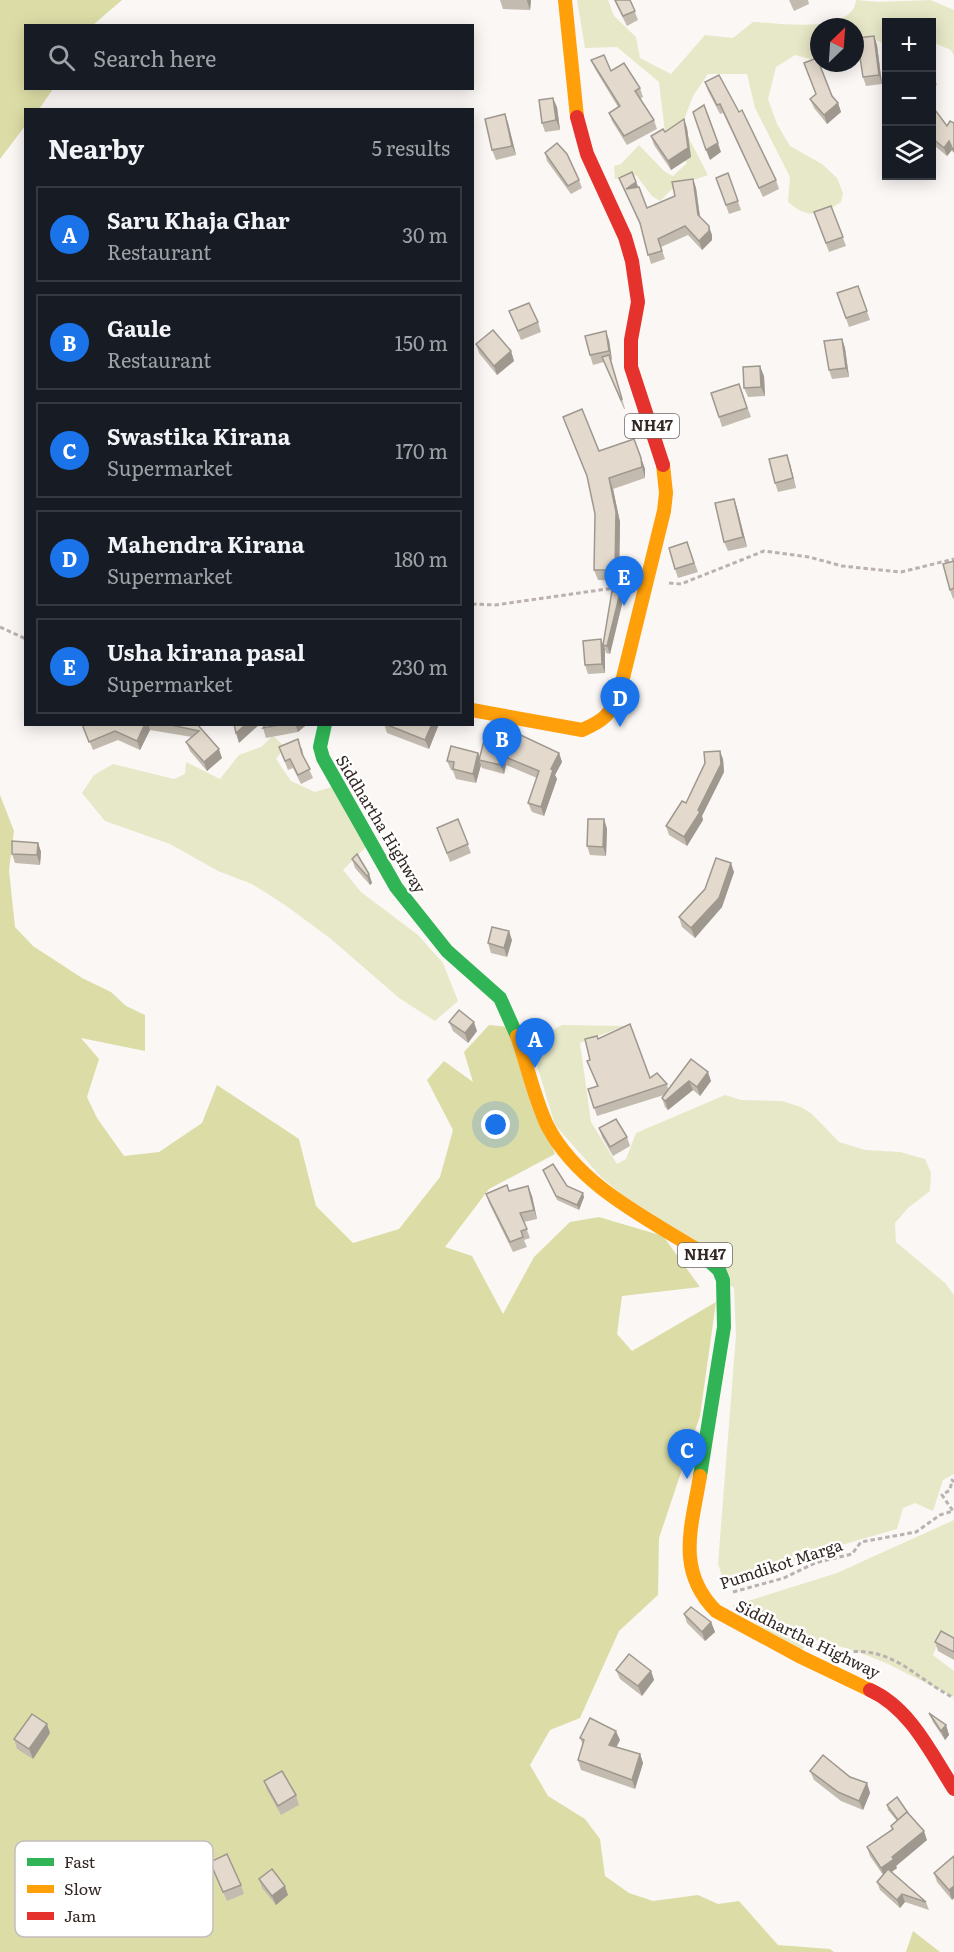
<!DOCTYPE html>
<html lang="en">
<head>
<meta charset="utf-8">
<style>
  :root { --surface:#171b24; --page:#242831; --text:#f1f3f6; --muted:#9ea1a6; --line:#363941; --accent:#1a73e8 }
  body { margin:0; font-family:Literata,serif; background:var(--page); color:var(--text) }
  .controls { position:absolute; right:18px; top:18px; display:grid; overflow:hidden; border-radius:0px; box-shadow:0 3px 15px #0003 }
  .controls button { width:54px; height:54px; display:grid; place-items:center; padding:0; border:0; border-bottom:2px solid var(--line); background:var(--surface); color:var(--text); font:30px sans-serif }
  .compass { position:absolute; left:810px; top:18px; width:54px; height:54px; border-radius:50%; background:var(--surface); box-shadow:0 3px 15px #0003; rotate:25deg }
  .you { position:absolute; left:496px; top:1125px; width:21px; height:21px; margin:-15px; border:4px solid #fff; border-radius:50%; background:#1a73e8; box-shadow:0 0 0 9px #1a73e833 }
  .badge { display:grid; place-items:center; width:39px; height:39px; border-radius:50%; background:var(--accent); color:#fff; font-size:20px; font-weight:700 }
  .pin { position:absolute; translate:-50% -50px; filter:drop-shadow(0 2px 3px #0008) }
  .pin::after { content:''; position:absolute; top:32px; width:21px; height:18px; background:inherit; clip-path:polygon(0 0,100% 0,50% 100%) }
  .list { margin:0; padding:0; list-style:none }
  h2 { display:flex; justify-content:space-between; align-items:center; height:78px; margin:0; padding:0 24px; font-size:26px }
  h2 small { font-size:20px; font-weight:400; color:var(--muted) }
  .list li { display:grid; grid-template-columns:39px 1fr auto; gap:18px; align-items:center; box-sizing:border-box; height:96px; margin:0 12px 12px; padding:0 12px; border:2px solid var(--line); border-radius:0px }
  .list b { display:block; font-size:22px; white-space:nowrap }
  .list p { margin:0; font-size:20px; white-space:nowrap; color:var(--muted) }
  .list em { font-size:20px; font-style:normal; color:var(--muted) }
  .icon { flex:none; width:33px; height:33px; fill:none; stroke:currentColor; stroke-width:2; stroke-linecap:round; stroke-linejoin:round }
  .map { position:relative; flex:none; width:954px; height:1952px; overflow:hidden }
  .search { position:absolute; background:var(--surface); box-shadow:0 3px 15px #0003; left:24px; top:24px; width:450px; height:66px; display:flex; align-items:center; gap:15px; box-sizing:border-box; padding:0 21px; border-radius:0px; color:var(--muted); font-size:22px }
  .panel { position:absolute; background:var(--surface); box-shadow:0 3px 15px #0003; left:24px; top:108px; width:450px; height:618px; border-radius:0px }
  .map>svg:first-child { display:block }
  .green { fill:#e7e8c7 }
  .forest { fill:#dcdda6 }
  .lines { fill:none; stroke-linecap:round; stroke-linejoin:round }
  .path { stroke:#bab1b0; stroke-width:3; stroke-dasharray:4.5 3; stroke-linecap:butt }
  .fast { stroke:#30b455; stroke-width:14 }
  .slow { stroke:#ff9f0a; stroke-width:14 }
  .jam { stroke:#e5322d; stroke-width:14 }
  .wall { fill:#c3bbaf }
  .shaded-wall { fill:#9f988f }
  .building { fill:#e3d9cc; stroke:#9f988f; stroke-width:1.5 }
  .labels { text-anchor:middle; stroke-width:5; stroke-linejoin:round; paint-order:stroke }
  .shield { fill:#fff; stroke:#706865; stroke-width:1.5 }
  .shield-label { font-size:15px; font-weight:bold; fill:#332823 }
  .street-label { font-size:16px; fill:#332823; stroke:#fff }
  .key { fill:#fff; stroke:#c2bebd; stroke-width:1.5 }
  .key-label { font-size:16px; fill:#332823 }
</style>
</head>
<body>
<div class="map">
<svg width="954" height="1952" viewBox="0 0 954 1952">
  <rect width="100%" height="100%" fill="#faf7f5"/>
  <g class="green">
    <path d="M577 0H608L614 16 636 37 640 58 671 74 705 35 733 38 753 22C776 23 853 35 856 0L878 2 930 0 954 10V56L951 50 932 42V22H886V53L883 43 860 34 855 44V27H819V61L795 55 776 67 768 99 777 124 790 146 822 164 837 178 843 193 841 202C820 216 808 219 788 202L790 177 755 108 747 74H708L693 96 682 125 708 175 674 187 660 201 652 196 636 175 615 179 614 166 621 164 639 145 664 171 673 176 687 163 665 132 659 82 617 47 585 48Z"/>
    <path d="M273 736 285 747 276 759 291 781 315 792 332 787 367 846 343 870 361 892 418 935 443 963 458 1001 435 1021 399 998 331 939 285 905 252 884 218 871 170 844 105 821 82 793 94 775 113 764 174 779 185 774 186 762 220 779 239 755 261 747Z"/>
    <path d="M562 1025 625 1026 580 1043 591 1122 617 1164 626 1159 636 1133 725 1095 741 1100 782 1101 801 1107 812 1114 839 1142 865 1150 900 1152 925 1159 931 1173 930 1191 908 1208 895 1223 896 1242 945 1283 954 1295V1474L943 1480 933 1511 915 1503 903 1508 897 1529 803 1556 765 1577 724 1582 718 1564 736 1335 734 1288 601 1177 555 1125 530 1042Z"/>
    <path d="M954 1520V1644L940 1638 933 1655 954 1671V1697L886 1663 856 1651 813 1639 797 1654 732 1606 837 1573Z"/>
  </g>
  <g class="forest">
    <path d="M0 0H122L93 25 26 26V88L53 89 39 109 26 110 25 126 0 159Z"/>
    <path d="M0 795 14 831 9 870 15 927 33 946 82 978 111 992 126 1006 145 1015V1051L81 1038 99 1059 87 1097 97 1118 124 1156 159 1152 202 1123 217 1085 299 1139 316 1206 353 1243 399 1229 440 1177 453 1130 427 1080 444 1061 473 1082 464 1052 489 1025 509 1027 555 1154 489 1189 445 1247 472 1256 503 1314 534 1257 570 1222 599 1217 663 1236 700 1287 622 1296 617 1334 632 1351 716 1302 700 1416 659 1538 658 1595 619 1631 580 1718 550 1730 530 1765 548 1796 585 1819 600 1839 605 1876 629 1893 653 1901 698 1895 718 1904 739 1901 778 1945 830 1949 834 1952H0Z"/>
    <path d="M913 1931 940 1952H906Z"/>
  </g>
  <g class="lines">
    <g class="path">
      <path d="M669 583 681 584 764 551 809 557 842 566 901 572 954 559"/>
      <path d="M472 604 495 605 621 587"/>
      <path d="M0 627 26 639"/>
      <path d="M733 1592 784 1578 815 1563 852 1554 861 1542 916 1532 940 1515 953 1511 942 1495 950 1490 952 1480 954 1482"/>
      <path d="M846 1652C894 1647 915 1678 954 1698"/>
    </g>
    <g class="fast">
      <path d="M325 724 320 747 323 758 396 887 447 951 500 998 517 1036"/>
      <path d="M696 1249 719 1270 723 1280 724 1327 700 1476"/>
    </g>
    <g class="slow">
      <path d="M565 0 577 117"/>
      <path d="M472 710 582 730C603 721 610 715 619 694L664 511 666 493 663 465"/>
      <path d="M517 1036C527 1064 535 1101 548 1127 579 1185 643 1216 696 1249"/>
      <path d="M700 1476C692 1526 675 1570 716 1611L801 1657 870 1690"/>
    </g>
    <g class="jam">
      <path d="M577 117 587 154 625 237 632 261 638 302 631 340V367L663 465"/>
      <path d="M870 1690C910 1708 931 1753 954 1789"/>
    </g>
  </g>
  <g class="wall">
    <path d="M500 0H531L530 10 503 9Z"/>
    <path d="M614 0H630L638 20 627 26Z"/>
    <path d="M789 0H808L809 4 794 11Z"/>
    <path d="M874 36 877 45 882 84 866 86 863 77Z"/>
    <path d="M591 60 611 71 640 88 643 97 640 99 654 120 657 129 627 145 612 121 609 113 618 107 595 69Z"/>
    <path d="M932 71 937 85 932 88Z"/>
    <path d="M705 82 739 112 776 180 779 189 763 197 723 113 720 114 708 91Z"/>
    <path d="M816 94 832 96 838 103 841 112 827 124 814 108 810 99Z"/>
    <path d="M932 106 947 126 954 123V153L952 150 947 156 935 146 932 138 933 136 932 134Z"/>
    <path d="M557 107 560 130 545 132 542 123Z"/>
    <path d="M505 114 508 123 516 155 496 160 492 150Z"/>
    <path d="M684 119 687 128 691 157 671 170 654 145 651 136 665 132Z"/>
    <path d="M545 153 579 180 582 188 571 194 547 161Z"/>
    <path d="M632 172 647 208 675 196 693 179 696 188 700 217 712 235V240L702 250 688 235 661 247 665 259 651 264 641 227 619 178Z"/>
    <path d="M728 173 741 210 729 214 716 178Z"/>
    <path d="M831 206 846 246 829 252 814 212Z"/>
    <path d="M858 286 870 320 849 327 837 293Z"/>
    <path d="M509 311 538 322 541 332 521 340Z"/>
    <path d="M842 339 845 348 849 377 832 379 829 370Z"/>
    <path d="M609 340 612 360H611L625 409H624L604 362 593 365 590 355Z"/>
    <path d="M476 344 511 351 514 361 497 375 479 353Z"/>
    <path d="M764 376 765 396 748 397 744 388Z"/>
    <path d="M739 384 751 417 722 427 719 417Z"/>
    <path d="M634 439 645 469V478L613 489 620 522 619 581 598 580 594 570 599 451Z"/>
    <path d="M790 464 796 488 778 492 775 483Z"/>
    <path d="M734 499 737 508 747 547 728 551 724 542Z"/>
    <path d="M687 542 698 572 678 578 675 569Z"/>
    <path d="M954 561V598L953 599 950 590Z"/>
    <path d="M623 600 610 654 606 653 605 649V673L588 674 585 665 603 645Z"/>
    <path d="M82 724H197L222 758 207 771 190 751 186 742 192 737 150 730 140 750 118 740 93 750Z"/>
    <path d="M266 724H306L305 726 298 732 266 738 263 728Z"/>
    <path d="M384 724H439L429 749 387 733Z"/>
    <path d="M279 747 302 748 304 758 313 778 301 784 293 768 288 770Z"/>
    <path d="M478 753 480 757 559 753 562 762 555 775 557 779 544 816 532 812 528 803 537 778 506 765 504 774 482 768 481 765 476 783 456 779 453 771 451 770 447 761Z"/>
    <path d="M723 759 724 772 702 816 703 820 687 846 669 835 666 826Z"/>
    <path d="M458 819 471 853 450 862 437 828Z"/>
    <path d="M604 819 607 829 606 856 590 855 587 846Z"/>
    <path d="M38 843 41 852 40 865 15 863 12 854Z"/>
    <path d="M352 859 369 874 372 883 370 885 355 868Z"/>
    <path d="M734 872 722 907 695 938 682 927 679 917Z"/>
    <path d="M512 940 507 957 491 953 488 943Z"/>
    <path d="M449 1022 477 1031 468 1043 453 1031Z"/>
    <path d="M598 1039 650 1078 667 1084 668 1089 691 1059 711 1081 700 1096 693 1090 668 1110 665 1107 662 1098 664 1095 597 1116 588 1089 597 1086 587 1061 590 1060Z"/>
    <path d="M599 1128 627 1137 630 1146 613 1156 602 1137Z"/>
    <path d="M543 1170 584 1197 579 1210 557 1200Z"/>
    <path d="M528 1186 532 1196 537 1219 524 1222 530 1238 524 1240 527 1247 513 1252 489 1203 486 1194 509 1191Z"/>
    <path d="M684 1614 711 1622 715 1632 705 1641 687 1623Z"/>
    <path d="M954 1638V1660L938 1651 935 1642Z"/>
    <path d="M616 1670 651 1671 654 1680 642 1696 620 1679Z"/>
    <path d="M929 1713 946 1725 949 1735 945 1740 933 1722Z"/>
    <path d="M50 1733 33 1759 17 1749 14 1739Z"/>
    <path d="M580 1738 620 1740 616 1747 640 1754 643 1763 635 1789 581 1770 578 1760 583 1745Z"/>
    <path d="M810 1771 850 1777 867 1783 870 1793 863 1810 841 1801 814 1780Z"/>
    <path d="M264 1781 296 1795 299 1805 281 1815 267 1790Z"/>
    <path d="M887 1805 927 1840 896 1866 897 1868 892 1872 926 1902 929 1910 905 1902 900 1908 880 1890 877 1882 883 1875 870 1856 867 1847 892 1829 891 1826 897 1821 888 1810Z"/>
    <path d="M954 1856V1898L952 1900 937 1882 934 1873Z"/>
    <path d="M210 1862 241 1885 244 1894 227 1901Z"/>
    <path d="M259 1879 288 1895 276 1905 262 1888Z"/>
  </g>
  <g class="shaded-wall">
    <path d="M527 0H531L530 10 527 1Z"/>
    <path d="M874 36 877 45 882 84 879 75Z"/>
    <path d="M553 98 557 107 560 130 556 120Z"/>
    <path d="M838 103 841 112 827 124 824 115Z"/>
    <path d="M505 114 508 123 516 155 512 146Z"/>
    <path d="M708 114 721 152 710 160 706 150Z"/>
    <path d="M684 119 687 128 691 157 671 170 668 161Z"/>
    <path d="M949 141 952 150 947 156 944 148Z"/>
    <path d="M693 179 696 188 701 224 698 215Z"/>
    <path d="M636 182 640 191 626 189Z"/>
    <path d="M709 226 712 235V240L702 250 699 241Z"/>
    <path d="M606 331 609 340 612 360 609 351Z"/>
    <path d="M842 339 845 348 849 377 846 368Z"/>
    <path d="M511 351 514 361 497 375 494 366Z"/>
    <path d="M760 366 764 376 765 396 761 387Z"/>
    <path d="M638 450 645 469V478L642 467Z"/>
    <path d="M787 455 790 464 796 488 793 478Z"/>
    <path d="M609 478 613 489 620 522 619 581 615 570Z"/>
    <path d="M734 499 737 508 747 547 743 537Z"/>
    <path d="M620 593 623 600 610 654 607 646Z"/>
    <path d="M601 639 605 649V673L602 664Z"/>
    <path d="M145 724H148L150 730 140 750 137 741Z"/>
    <path d="M246 724H260L239 743 236 733Z"/>
    <path d="M295 724H306L305 726 298 732Z"/>
    <path d="M432 724H439L429 749 425 740Z"/>
    <path d="M219 749 222 758 207 771 204 762Z"/>
    <path d="M720 751 723 759 724 772 702 816 703 820 687 846 684 837 698 810Z"/>
    <path d="M478 753 481 760H479L481 765 476 783 473 774Z"/>
    <path d="M559 753 562 762 555 775 557 779 544 816 541 807 551 769Z"/>
    <path d="M503 756 506 765 504 774 501 765Z"/>
    <path d="M604 819 607 829 606 856 603 847Z"/>
    <path d="M38 843 41 852 40 865 37 855Z"/>
    <path d="M731 863 734 872 722 907 695 938 691 928Z"/>
    <path d="M369 874 372 883 370 885 367 876Z"/>
    <path d="M509 931 512 940 507 957 504 948Z"/>
    <path d="M474 1022 477 1031 468 1043 465 1033Z"/>
    <path d="M708 1072 711 1081 700 1096 697 1087Z"/>
    <path d="M689 1081 693 1090 668 1110 665 1101Z"/>
    <path d="M528 1186 532 1196 537 1219 534 1210Z"/>
    <path d="M583 1193 584 1197 579 1210 577 1205Z"/>
    <path d="M711 1622 715 1632 705 1641 702 1632Z"/>
    <path d="M651 1671 654 1680 642 1696 638 1686Z"/>
    <path d="M47 1724 50 1733 33 1759 29 1749Z"/>
    <path d="M946 1725 949 1735 945 1740 941 1731Z"/>
    <path d="M616 1731 620 1740 613 1754 609 1745Z"/>
    <path d="M640 1754 643 1763 635 1789 632 1780Z"/>
    <path d="M867 1783 870 1793 863 1810 859 1801Z"/>
    <path d="M924 1831 927 1840 896 1866 897 1868 884 1877 881 1868 892 1857Z"/>
    <path d="M285 1886 288 1895 276 1905 272 1896Z"/>
    <path d="M954 1886V1898L952 1900 949 1890Z"/>
    <path d="M902 1894 905 1902 900 1908 897 1900Z"/>
  </g>
  <g class="building">
    <path d="M615 0H630L635 11 623 16Z"/>
    <path d="M874 36 879 75 863 77 857 38Z"/>
    <path d="M604 55 611 71 624 63 640 88 635 91 654 120 624 136 609 113 620 106 591 60Z"/>
    <path d="M817 58 832 96 838 103 824 115 810 99 816 94 804 63Z"/>
    <path d="M719 75 739 112 742 110 776 180 759 188 720 104 717 105 705 82Z"/>
    <path d="M553 98 556 120 542 123 539 100Z"/>
    <path d="M704 105 718 143 706 150 693 112Z"/>
    <path d="M932 106 947 126 950 121 954 123V152L949 141 944 148 932 138 935 134 932 129Z"/>
    <path d="M505 114 512 146 492 150 485 119Z"/>
    <path d="M684 119 688 148 668 161 651 136 663 129 665 132Z"/>
    <path d="M557 143 567 154 579 180 568 186 545 153Z"/>
    <path d="M632 172 636 182 626 189 639 187 647 208 675 196 672 182 693 179 698 215 709 226V231L699 241 685 226 658 239 662 251 648 255 640 223 619 178Z"/>
    <path d="M728 173 738 201 726 205 716 178Z"/>
    <path d="M831 206 843 237 826 243 814 212Z"/>
    <path d="M858 286 867 311 846 318 837 293Z"/>
    <path d="M529 303 538 322 518 331 509 311Z"/>
    <path d="M493 330 511 351 494 366 476 344Z"/>
    <path d="M606 331 609 351 590 355 585 336Z"/>
    <path d="M842 339 846 368 829 370 824 341Z"/>
    <path d="M609 355 622 399 621 400 602 357Z"/>
    <path d="M760 366 761 387 744 388 743 367Z"/>
    <path d="M739 384 747 408 719 417 711 393Z"/>
    <path d="M582 409 599 451 634 439 641 458 642 467 609 478 616 512 615 570H594L595 514 587 476 563 417Z"/>
    <path d="M787 455 793 478 775 483 769 459Z"/>
    <path d="M734 499 743 537 724 542 715 503Z"/>
    <path d="M687 542 694 563 675 569 669 548Z"/>
    <path d="M954 561V588L950 590 943 564Z"/>
    <path d="M612 591 620 593 607 646 603 645Z"/>
    <path d="M601 639 602 664 585 665 583 641Z"/>
    <path d="M82 724H145L137 741 115 731 89 742Z"/>
    <path d="M166 724H197L219 749 204 762 186 742 199 731Z"/>
    <path d="M234 724H246L236 733Z"/>
    <path d="M266 724H285L263 728Z"/>
    <path d="M385 724H432L425 740Z"/>
    <path d="M488 725 510 730 559 753 551 769 553 770 541 807 528 803 539 771 503 756 501 765 479 760Z"/>
    <path d="M298 739 302 754 310 769 298 775 290 759 285 761 279 747Z"/>
    <path d="M451 746 478 753 473 774 453 769 454 762 447 761Z"/>
    <path d="M720 751 721 764 698 810 700 812 684 837 666 826 682 801 686 803 705 763 704 752Z"/>
    <path d="M458 819 468 844 447 853 437 828Z"/>
    <path d="M588 819H604L603 847 587 846Z"/>
    <path d="M12 841 38 843 37 855 12 854Z"/>
    <path d="M357 854 369 874 367 876 352 859Z"/>
    <path d="M716 858 731 863 719 898 691 928 679 917 705 889Z"/>
    <path d="M492 927 509 931 504 948 488 943Z"/>
    <path d="M459 1010 474 1022 465 1033 449 1022Z"/>
    <path d="M630 1024 650 1078 657 1073 667 1084 594 1108 588 1089 598 1086 587 1061 590 1060 585 1039 597 1036 598 1039Z"/>
    <path d="M691 1059 708 1072 697 1087 689 1081 665 1101 662 1098Z"/>
    <path d="M616 1119 627 1137 610 1147 599 1128Z"/>
    <path d="M553 1164 567 1186 583 1193 577 1205 556 1196 543 1170Z"/>
    <path d="M507 1185 509 1191 528 1186 534 1210 520 1213 527 1229 521 1231 523 1237 510 1242 486 1194Z"/>
    <path d="M691 1607 711 1622 702 1632 684 1614Z"/>
    <path d="M941 1631 954 1638V1652L935 1642Z"/>
    <path d="M629 1654 651 1671 638 1686 616 1670Z"/>
    <path d="M929 1713 946 1725 941 1731Z"/>
    <path d="M32 1714 47 1724 29 1749 14 1739Z"/>
    <path d="M590 1718 616 1731 609 1745 640 1754 632 1780 578 1760 584 1740 580 1738Z"/>
    <path d="M823 1755 850 1777 867 1783 859 1801 838 1792 810 1771Z"/>
    <path d="M282 1771 296 1795 278 1806 264 1781Z"/>
    <path d="M897 1797 908 1813 907 1812 898 1820 887 1805Z"/>
    <path d="M907 1812 924 1831 892 1857 894 1859 881 1868 867 1847 893 1829 891 1826Z"/>
    <path d="M227 1854 241 1885 223 1892 210 1862Z"/>
    <path d="M954 1856V1886L949 1890 934 1873Z"/>
    <path d="M272 1869 285 1886 272 1896 259 1879Z"/>
    <path d="M888 1869 926 1902 902 1894 897 1900 877 1882Z"/>
  </g>
  <g class="labels">
    <g class="shield">
      <rect x="625" y="414" width="54" height="24" rx="4.5"/>
      <rect x="678" y="1243" width="54" height="24" rx="4.5"/>
    </g>
    <g class="shield-label">
      <text x="652" y="431">NH47</text>
      <text x="705" y="1260">NH47</text>
    </g>
    <g class="street-label">
      <text transform="translate(381 824) rotate(59)" y="6">Siddhartha Highway</text>
      <text transform="translate(781 1564) rotate(-18)" y="6">Pumdikot Marga</text>
      <text transform="translate(808 1639) rotate(26)" y="6">Siddhartha Highway</text>
    </g>
  </g>
  <rect x="15" y="1841" width="198" height="96" rx="9" class="key"/>
  <rect x="27" y="1858" width="27" height="8" fill="#30b455"/>
  <rect x="27" y="1885" width="27" height="8" fill="#ff9f0a"/>
  <rect x="27" y="1912" width="27" height="8" fill="#e5322d"/>
  <g class="key-label">
    <text x="64" y="1868">Fast</text>
    <text x="64" y="1895">Slow</text>
    <text x="64" y="1922">Jam</text>
  </g>
</svg>
<div class="controls">
<button>+</button>
<button>−</button>
<button><svg class="icon" aria-label="layers" viewBox="0 0 24 24"><path d="M12 4l9 5-9 5-9-5zM3 14l9 5 9-5"/></svg></button>
</div>
<svg class="compass" viewBox="-18 -18 36 36"><path d="M0-13l5 13h-10z" fill="#e53935"/><path d="M0 13l5-13h-10z" fill="#9ea1a6"/></svg>
<div class="you"></div>
<div class="pin badge" style="left:535px;top:1068px">A</div>
<div class="pin badge" style="left:502px;top:768px">B</div>
<div class="pin badge" style="left:687px;top:1479px">C</div>
<div class="pin badge" style="left:620px;top:727px">D</div>
<div class="pin badge" style="left:624px;top:606px">E</div>
<div class="search"><svg class="icon" aria-label="search" viewBox="0 0 24 24"><circle cx="10" cy="10" r="6"/><path d="M15 15l6 6"/></svg>Search here</div>
<section class="panel">
<h2>Nearby<small>5 results</small></h2>
<ul class="list">
<li><span class="badge">A</span><div><b>Saru Khaja Ghar</b><p>Restaurant</p></div><em>30 m</em></li>
<li><span class="badge">B</span><div><b>Gaule</b><p>Restaurant</p></div><em>150 m</em></li>
<li><span class="badge">C</span><div><b>Swastika Kirana</b><p>Supermarket</p></div><em>170 m</em></li>
<li><span class="badge">D</span><div><b>Mahendra Kirana</b><p>Supermarket</p></div><em>180 m</em></li>
<li><span class="badge">E</span><div><b>Usha kirana pasal</b><p>Supermarket</p></div><em>230 m</em></li>
</ul>
</section>
</div>
</body>
</html>
